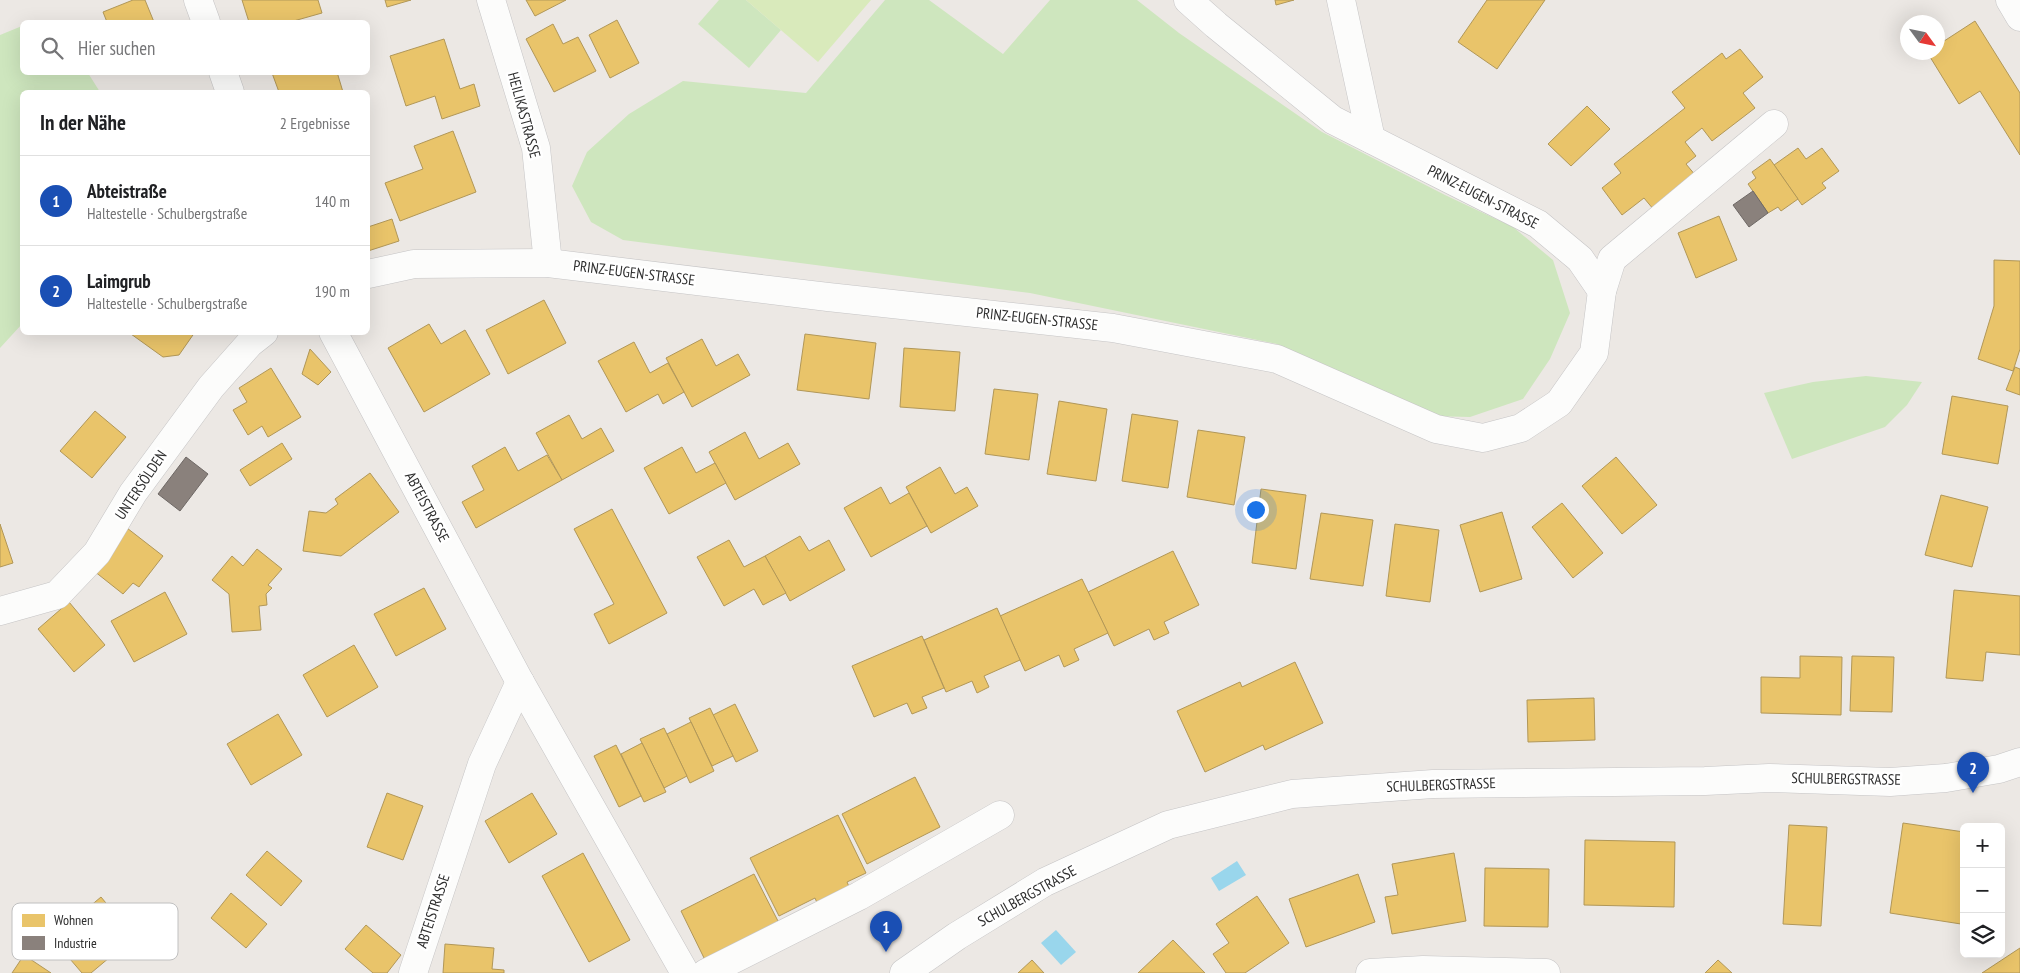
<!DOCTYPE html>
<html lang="de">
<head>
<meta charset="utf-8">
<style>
  :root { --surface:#fff; --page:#f6f6f6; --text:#202124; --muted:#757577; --line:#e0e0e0; --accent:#db2777 }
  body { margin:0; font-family:"PT Sans Narrow",sans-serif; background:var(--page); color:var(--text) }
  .controls { position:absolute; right:15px; bottom:15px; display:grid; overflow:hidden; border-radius:8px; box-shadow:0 5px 20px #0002 }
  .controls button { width:45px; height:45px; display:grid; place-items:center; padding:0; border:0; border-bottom:1px solid var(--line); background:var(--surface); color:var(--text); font:25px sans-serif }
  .compass { position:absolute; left:1900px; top:15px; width:45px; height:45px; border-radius:50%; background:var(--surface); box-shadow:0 5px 20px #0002; rotate:123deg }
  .you { position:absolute; left:1255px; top:509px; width:18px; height:18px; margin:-12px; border:4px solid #fff; border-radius:50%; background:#1a73e8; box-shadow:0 0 0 8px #1a73e833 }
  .badge { display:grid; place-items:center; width:32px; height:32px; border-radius:50%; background:var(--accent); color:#fff; font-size:16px; font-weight:700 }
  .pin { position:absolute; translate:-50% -41px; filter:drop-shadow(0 1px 2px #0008) }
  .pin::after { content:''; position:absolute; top:26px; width:18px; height:15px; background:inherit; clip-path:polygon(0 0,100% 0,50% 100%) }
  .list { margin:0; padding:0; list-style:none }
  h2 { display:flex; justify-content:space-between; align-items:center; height:65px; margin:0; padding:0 20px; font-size:21px }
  h2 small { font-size:16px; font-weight:400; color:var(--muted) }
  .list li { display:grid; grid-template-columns:32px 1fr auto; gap:15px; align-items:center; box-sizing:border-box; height:90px; padding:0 20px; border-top:1px solid var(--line) }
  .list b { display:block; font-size:19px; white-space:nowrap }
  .list p { margin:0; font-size:16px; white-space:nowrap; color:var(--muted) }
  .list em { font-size:16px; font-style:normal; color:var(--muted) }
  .icon { flex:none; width:28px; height:28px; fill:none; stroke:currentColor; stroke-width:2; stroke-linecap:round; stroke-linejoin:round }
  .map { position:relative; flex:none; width:2020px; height:973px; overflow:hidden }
  .search { position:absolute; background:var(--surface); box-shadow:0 5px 20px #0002; left:20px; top:20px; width:350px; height:55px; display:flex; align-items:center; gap:12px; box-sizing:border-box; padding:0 18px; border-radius:8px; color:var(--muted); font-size:19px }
  .panel { position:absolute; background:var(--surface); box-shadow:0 5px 20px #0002; left:20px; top:90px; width:350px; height:245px; border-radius:8px }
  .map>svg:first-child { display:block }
  .green { fill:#cee6be }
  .pitch { fill:#d9eabb }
  .water { fill:#99d6ec }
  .homes { fill:#e9c46a; stroke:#b19758 }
  .industry { fill:#8a817c; stroke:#6e6865 }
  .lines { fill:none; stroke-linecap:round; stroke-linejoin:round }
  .minor-casing { stroke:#c5c4c5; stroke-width:29 }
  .tertiary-casing { stroke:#c5c4c5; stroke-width:29 }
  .minor { stroke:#fcfcfb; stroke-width:28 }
  .tertiary { stroke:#fcfcfb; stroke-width:28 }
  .labels { text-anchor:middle; stroke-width:5; stroke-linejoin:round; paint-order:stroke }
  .street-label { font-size:15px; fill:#2e2e2e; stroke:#fff }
  .key { fill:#fff; stroke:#c0c0c0; stroke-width:1 }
  .key-label { font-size:14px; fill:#2e2e2e }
</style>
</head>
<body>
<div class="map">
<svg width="2020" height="973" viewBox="0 0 2020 973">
  <rect width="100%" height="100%" fill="#ece8e4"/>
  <g class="green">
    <path d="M719 0H746L781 30 749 68 698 24Z"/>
    <path d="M885 0H929L1003 54 1050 0H1137L1179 33 1322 132 1445 195 1513 227 1553 260 1570 313 1550 359 1523 399 1470 417 1430 416 1277 344 1030 293 623 240 591 222 572 186 587 152 629 114 683 81 806 93Z"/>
    <path d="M22 26V72L88 73 100 92H22V324L0 348V35Z"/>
    <path d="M1866 376 1922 382 1907 405 1885 427 1792 459 1764 393 1813 382Z"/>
  </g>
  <path class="pitch" d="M746 0H871L818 62Z"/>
  <g class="water">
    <path d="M1237 861 1246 875 1219 891 1211 878Z"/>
    <path d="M1056 930 1076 952 1061 965 1041 943Z"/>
  </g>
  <g class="homes">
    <path d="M133 0H145L154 22H107L103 12Z"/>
    <path d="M242 0H318L322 13 290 22H249Z"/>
    <path d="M385 0H411L387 7Z"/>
    <path d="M526 0H566L535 16Z"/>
    <path d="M1275 0H1294L1276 5Z"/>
    <path d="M1487 0H1545L1497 69 1458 42Z"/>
    <path d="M617 20 639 63 610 78 589 35Z"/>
    <path d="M1975 21 2020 93V155L1980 91 1959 104 1927 52H1938V45Z"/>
    <path d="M553 24 563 44 578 37 596 71 554 92 526 39Z"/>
    <path d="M444 39 460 89 474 84 480 106 442 119 435 96 406 106 390 56Z"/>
    <path d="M1740 49 1763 77 1743 93 1755 108 1712 141 1702 128 1685 142 1696 156 1686 164 1696 176 1654 210 1644 198 1622 215 1602 188 1621 173 1614 164 1685 108 1672 92 1722 53 1726 59Z"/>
    <path d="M337 72 343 92H279L272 73Z"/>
    <path d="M1587 106 1610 129 1571 166 1548 144Z"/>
    <path d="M453 131 476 192 400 221 385 183 423 169 414 146Z"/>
    <path d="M1798 148 1806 159 1822 148 1839 171 1822 183 1826 188 1802 205 1774 165Z"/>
    <path d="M1770 159 1798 199 1781 211 1778 207 1768 213 1748 184 1756 178 1752 172Z"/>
    <path d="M1719 216 1737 260 1696 278 1678 233Z"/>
    <path d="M392 219 399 241 368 251V227Z"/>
    <path d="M1994 260 2020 261V349L2013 371 1978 359 1994 306Z"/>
    <path d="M544 300 566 343 508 374 486 330Z"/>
    <path d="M429 324 441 344 465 330 490 374 424 412 388 348Z"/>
    <path d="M132 332H195L179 355 163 357 131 334Z"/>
    <path d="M805 334 876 343 869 399 797 390Z"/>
    <path d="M702 339 716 366 738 354 750 375 692 407 666 358Z"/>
    <path d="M634 342 650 373 668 363 684 392 663 404 658 394 626 412 598 361Z"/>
    <path d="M904 348 960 352 955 411 900 407Z"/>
    <path d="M310 349 331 372 318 385 302 374Z"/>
    <path d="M2015 367 2020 369V395L2006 390Z"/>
    <path d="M271 368 301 417 268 437 262 426 248 435 233 410 247 402 239 388Z"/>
    <path d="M994 389 1038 394 1029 460 985 454Z"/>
    <path d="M1952 396 2008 406 1998 464 1942 454Z"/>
    <path d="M1059 401 1107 409 1096 481 1047 474Z"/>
    <path d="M95 411 126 437 92 478 60 451Z"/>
    <path d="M1132 414 1178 421 1168 488 1122 481Z"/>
    <path d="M569 415 582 439 601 428 614 451 562 480 536 433Z"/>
    <path d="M1198 430 1245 437 1234 505 1187 497Z"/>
    <path d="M745 432 759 459 788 443 800 464 735 500 709 452Z"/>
    <path d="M282 443 292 459 250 486 240 470Z"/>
    <path d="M505 447 518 471 547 455 562 480 476 528 462 502 484 490 472 466Z"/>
    <path d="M682 447 696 473 715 463 726 483 669 514 644 468Z"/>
    <path d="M1616 457 1657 505 1622 534 1582 486Z"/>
    <path d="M940 467 955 494 967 487 978 506 931 533 906 487Z"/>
    <path d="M370 473 399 512 341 556 303 551 309 511 326 513 338 504 335 499Z"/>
    <path d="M881 487 890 504 909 493 927 526 871 557 844 508Z"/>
    <path d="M1261 489 1306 495 1296 569 1252 563Z"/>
    <path d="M1941 495 1988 507 1972 567 1925 555Z"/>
    <path d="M1562 503 1603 553 1573 578 1532 527Z"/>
    <path d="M612 509 667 613 609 644 594 614 614 604 574 529Z"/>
    <path d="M1502 512 1522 579 1480 592 1460 525Z"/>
    <path d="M1321 513 1373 520 1363 586 1310 579Z"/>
    <path d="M0 524 13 563 0 567Z"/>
    <path d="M1395 524 1439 530 1430 602 1386 596Z"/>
    <path d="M127 528 163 556 139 587 133 583 123 594 94 571Z"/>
    <path d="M800 536 809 551 829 540 845 570 790 601 765 556Z"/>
    <path d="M729 540 744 567 765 556 786 593 763 605 754 589 724 606 697 557Z"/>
    <path d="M257 549 282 569 268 585 272 588 266 594 267 605 259 606 261 630 232 632 229 594 212 580 232 556 243 566Z"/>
    <path d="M1173 551 1199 605 1164 622 1169 633 1154 640 1149 629 1114 646 1088 592Z"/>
    <path d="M1082 579 1108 633 1074 649 1079 660 1064 667 1059 655 1025 671 1000 616Z"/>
    <path d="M424 588 446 629 396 656 374 614Z"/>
    <path d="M1954 590 2020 596V655L1986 652 1983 681 1946 678Z"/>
    <path d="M165 592 187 634 134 662 111 621Z"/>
    <path d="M69 602 105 645 74 672 38 629Z"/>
    <path d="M997 608 1020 660 984 676 989 687 977 693 972 681 946 692 924 640Z"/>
    <path d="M922 636 944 688 922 697 927 708 912 714 907 703 874 717 852 666Z"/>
    <path d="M354 645 378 687 327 717 303 675Z"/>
    <path d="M1800 656 1842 657 1841 715 1761 713V677L1800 678Z"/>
    <path d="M1852 656 1894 657 1892 712 1850 711Z"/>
    <path d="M1295 662 1323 723 1265 750 1263 745 1205 772 1177 711 1240 682 1242 687Z"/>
    <path d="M1594 698 1595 740 1528 742 1527 700Z"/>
    <path d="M735 704 758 751 736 762 713 715Z"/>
    <path d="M710 708 733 756 712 766 689 718Z"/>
    <path d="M278 714 302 755 251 785 227 744Z"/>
    <path d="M691 722 714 771 690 783 667 734Z"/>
    <path d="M664 728 687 776 664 788 640 739Z"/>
    <path d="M642 743 666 792 644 802 621 754Z"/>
    <path d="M616 745 641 796 619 807 594 756Z"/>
    <path d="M915 777 940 827 867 864 842 814Z"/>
    <path d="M387 793 423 806 403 860 367 847Z"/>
    <path d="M532 793 557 834 509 863 485 821Z"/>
    <path d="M838 815 866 873 847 882 850 889 818 905 815 898 779 916 750 858Z"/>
    <path d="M1903 823 1964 832V908L1961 924 1890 913Z"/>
    <path d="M1789 825 1827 827 1821 926 1783 924Z"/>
    <path d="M1585 840 1675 842 1674 907 1584 905Z"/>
    <path d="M267 851 302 881 281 906 246 875Z"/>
    <path d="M583 853 630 940 589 962 542 876Z"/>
    <path d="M1454 853 1466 921 1392 934 1385 897 1398 895 1392 864Z"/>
    <path d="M1485 868 1549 869 1548 927 1484 926Z"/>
    <path d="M754 874 780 925 706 962 681 911Z"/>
    <path d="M1358 874 1375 922 1306 947 1289 899Z"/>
    <path d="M231 893 267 924 246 948 211 918Z"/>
    <path d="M1257 896 1289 943 1245 973H1226L1213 954 1229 943 1216 924Z"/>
    <path d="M101 897 134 937 91 973H82L52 938Z"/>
    <path d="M366 925 401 955 387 973H373L345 949Z"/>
    <path d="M1173 940 1205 973H1138Z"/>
    <path d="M445 944 494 948 492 969 504 970V973H443Z"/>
    <path d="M2020 948V973H1982Z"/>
    <path d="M24 955 51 973H12Z"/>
    <path d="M1032 960 1044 973H1018Z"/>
    <path d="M1718 960 1732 973H1705Z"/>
  </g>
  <g class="industry">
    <path d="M1753 191 1768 213 1749 227 1733 205Z"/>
    <path d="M186 457 208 474 180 511 158 494Z"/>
  </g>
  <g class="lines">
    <defs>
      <g id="minor">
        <path d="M198 0 206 22"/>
        <path d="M491 0 536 148 548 263"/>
        <path d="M1188 0 1216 25 1333 120 1538 224 1580 259 1602 291"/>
        <path d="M1341 0 1371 139"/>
        <path d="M223 72 230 92"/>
        <path d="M368 274 414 264 548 263 828 297 1113 328 1277 359 1436 429 1483 438 1521 428 1559 403 1594 353 1602 291 1612 259 1774 124"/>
        <path d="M333 332 520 682 685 973"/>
        <path d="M0 611 57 595 97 553 133 493 211 387 250 343 264 332"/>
        <path d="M413 973 482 764 520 682"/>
        <path d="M706 973 859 896 1000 815"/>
        <path d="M1370 973 1423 970 1546 973"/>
      </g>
      <g id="tertiary">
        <path d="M2010 0 2020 17"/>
        <path d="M904 973 957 936 1045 882 1168 825 1292 794 1433 784 1705 781 1769 778 1890 782 1946 778 1999 769 2020 762"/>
      </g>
    </defs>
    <use href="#minor" class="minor-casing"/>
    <use href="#tertiary" class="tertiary-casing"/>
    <use href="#minor" class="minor"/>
    <use href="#tertiary" class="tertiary"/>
  </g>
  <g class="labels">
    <g class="street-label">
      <text transform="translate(524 115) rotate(75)" y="5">HEILIKASTRASSE</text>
      <text transform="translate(1483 197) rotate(27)" y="5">PRINZ-EUGEN-STRASSE</text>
      <text transform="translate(634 273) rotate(7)" y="5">PRINZ-EUGEN-STRASSE</text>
      <text transform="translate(1037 319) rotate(6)" y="5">PRINZ-EUGEN-STRASSE</text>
      <text transform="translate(141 485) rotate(-56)" y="5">UNTERSÖLDEN</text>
      <text transform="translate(427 507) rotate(62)" y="5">ABTEISTRASSE</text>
      <text transform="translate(1846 779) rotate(1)" y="5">SCHULBERGSTRASSE</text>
      <text transform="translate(1441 785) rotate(-2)" y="5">SCHULBERGSTRASSE</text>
      <text transform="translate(1027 896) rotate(-29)" y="5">SCHULBERGSTRASSE</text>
      <text transform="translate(433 911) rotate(-72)" y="5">ABTEISTRASSE</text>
    </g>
  </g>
  <rect x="12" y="903" width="166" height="57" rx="8" class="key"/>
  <rect x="22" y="914" width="23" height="13" fill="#e9c46a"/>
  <rect x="22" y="936" width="23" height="14" fill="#8a817c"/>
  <g class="key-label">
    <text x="54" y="925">Wohnen</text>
    <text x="54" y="948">Industrie</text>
  </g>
</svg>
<div class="controls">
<button>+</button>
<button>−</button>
<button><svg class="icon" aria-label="layers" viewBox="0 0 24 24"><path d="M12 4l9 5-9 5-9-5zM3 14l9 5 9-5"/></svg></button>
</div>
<svg class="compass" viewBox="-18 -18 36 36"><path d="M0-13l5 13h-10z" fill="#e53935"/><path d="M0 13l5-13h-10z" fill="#757577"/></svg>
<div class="you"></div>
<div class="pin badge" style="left:886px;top:952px;background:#1a4fb4">1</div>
<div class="pin badge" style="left:1973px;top:793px;background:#1a4fb4">2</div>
<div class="search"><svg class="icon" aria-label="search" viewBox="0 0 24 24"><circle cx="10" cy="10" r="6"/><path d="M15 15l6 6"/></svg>Hier suchen</div>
<section class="panel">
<h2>In der Nähe<small>2 Ergebnisse</small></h2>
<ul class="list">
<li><span class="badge" style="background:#1a4fb4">1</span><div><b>Abteistraße</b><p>Haltestelle · Schulbergstraße</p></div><em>140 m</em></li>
<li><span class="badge" style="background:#1a4fb4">2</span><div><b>Laimgrub</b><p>Haltestelle · Schulbergstraße</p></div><em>190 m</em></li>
</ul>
</section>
</div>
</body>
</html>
